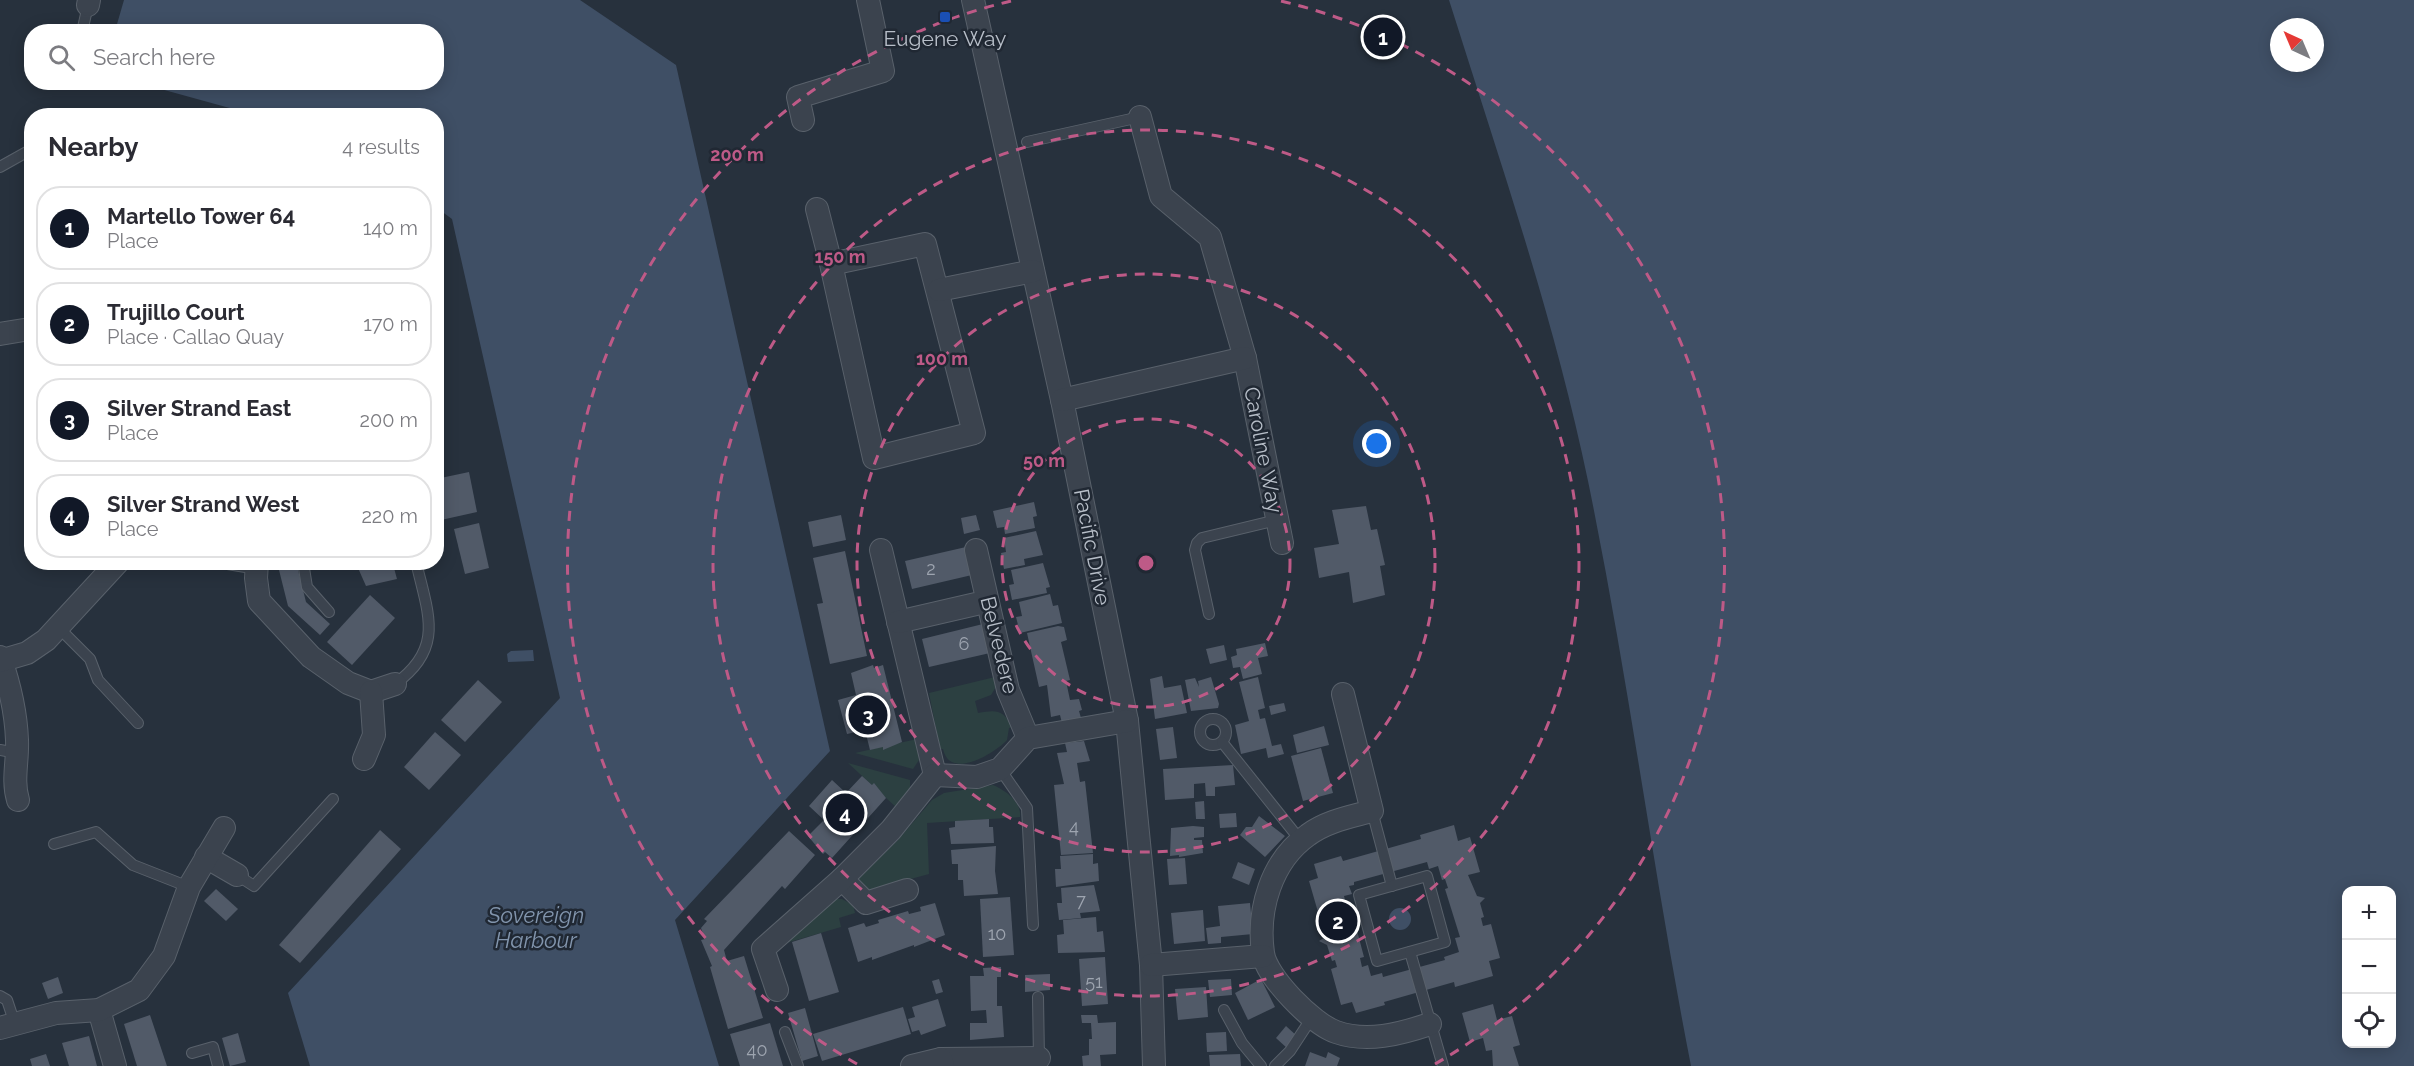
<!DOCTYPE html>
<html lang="en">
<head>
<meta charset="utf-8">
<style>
  :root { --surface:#fff; --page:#f2f2f3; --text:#2b2b33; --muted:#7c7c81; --line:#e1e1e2; --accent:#111827 }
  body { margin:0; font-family:Raleway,sans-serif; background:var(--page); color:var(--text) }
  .controls { position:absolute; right:18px; bottom:18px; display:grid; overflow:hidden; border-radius:12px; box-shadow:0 3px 15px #0003 }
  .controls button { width:54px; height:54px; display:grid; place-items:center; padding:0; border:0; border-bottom:2px solid var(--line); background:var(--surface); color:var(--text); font:30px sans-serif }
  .compass { position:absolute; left:2270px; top:18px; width:54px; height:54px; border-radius:50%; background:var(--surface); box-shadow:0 3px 15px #0003; rotate:316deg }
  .you { position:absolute; left:1377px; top:444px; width:21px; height:21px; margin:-15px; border:4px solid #fff; border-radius:50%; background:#1a73e8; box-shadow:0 0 0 9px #1a73e833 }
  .badge { display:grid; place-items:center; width:39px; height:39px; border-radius:50%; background:var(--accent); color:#fff; font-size:20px; font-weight:700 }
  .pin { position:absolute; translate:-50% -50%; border:3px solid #fff; box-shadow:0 2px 6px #0006 }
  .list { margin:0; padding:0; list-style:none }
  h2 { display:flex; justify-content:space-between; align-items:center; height:78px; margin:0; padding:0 24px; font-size:26px }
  h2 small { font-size:20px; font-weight:400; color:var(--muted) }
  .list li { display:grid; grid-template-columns:39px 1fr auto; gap:18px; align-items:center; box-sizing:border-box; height:84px; margin:0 12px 12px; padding:0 12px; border:2px solid var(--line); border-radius:24px }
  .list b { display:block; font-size:22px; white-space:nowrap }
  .list p { margin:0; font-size:20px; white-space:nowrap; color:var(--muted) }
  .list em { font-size:20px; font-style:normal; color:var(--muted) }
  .icon { flex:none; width:33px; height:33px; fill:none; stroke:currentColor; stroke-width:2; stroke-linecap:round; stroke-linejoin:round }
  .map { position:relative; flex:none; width:2414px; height:1066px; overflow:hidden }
  .search { position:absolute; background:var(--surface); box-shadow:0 3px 15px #0003; left:24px; top:24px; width:420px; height:66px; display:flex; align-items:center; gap:15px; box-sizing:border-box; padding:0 21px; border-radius:24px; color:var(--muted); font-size:22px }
  .panel { position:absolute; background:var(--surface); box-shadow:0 3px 15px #0003; left:24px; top:108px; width:420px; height:462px; border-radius:24px }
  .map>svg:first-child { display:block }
  .green { fill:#2c4041 }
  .water { fill:#3f4f65; fill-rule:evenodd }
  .building { fill:#515a68; fill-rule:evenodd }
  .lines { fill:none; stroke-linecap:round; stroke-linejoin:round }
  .lane-casing { stroke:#59616b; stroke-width:12 }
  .street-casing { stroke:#59616b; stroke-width:24 }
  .lane { stroke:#3b434e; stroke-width:10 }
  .street { stroke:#3b434e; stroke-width:22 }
  .ring { fill:none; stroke:#be5a87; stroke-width:3; stroke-dasharray:10 8 }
  .transit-dot { fill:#1a4fb4; stroke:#202833; stroke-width:2 }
  .labels { text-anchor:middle; stroke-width:5; stroke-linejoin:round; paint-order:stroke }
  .number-label { font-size:18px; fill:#9ea5b0 }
  .poi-label { font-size:21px; fill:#b7bec8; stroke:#202833 }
  .street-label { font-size:21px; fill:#b7bec8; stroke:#202833 }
  .water-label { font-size:22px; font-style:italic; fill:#8295ad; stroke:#202833 }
  .centre { fill:#be5a87; stroke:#202833; stroke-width:3 }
  .ring-label { font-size:18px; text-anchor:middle; font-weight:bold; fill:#be5a87; stroke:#202833; stroke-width:5; stroke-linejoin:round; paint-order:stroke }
</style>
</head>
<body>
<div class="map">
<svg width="2414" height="1066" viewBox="0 0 2414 1066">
  <rect width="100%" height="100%" fill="#27313d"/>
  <g class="green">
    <path d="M995 677 997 685 991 695 975 701 978 713C996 710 1003 709 1012 727L1009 728 1007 740C995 753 950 781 943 749H940L929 693Z"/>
    <path d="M917 739 919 760 913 769 855 753Z"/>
    <path d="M848 763 910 780V790L897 808Z"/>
    <path d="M993 785C1005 790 1022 802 1020 817L927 823 929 874 870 890 863 889 859 879 862 872 898 840 932 800 944 793Z"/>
    <path d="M832 899H842L853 905 855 913 839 918 841 927 776 946Z"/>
  </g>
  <g class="water">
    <path d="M124 0H580L676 65 830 751 675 920 719 1066H310L288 993 560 698 452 219 437 208 436 116 255 115 139 83 436 82V32L115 31Z"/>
    <path d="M1449 0H2414V1066H1691C1653 872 1628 675 1588 481 1554 317 1499 159 1449 0ZM2279 27H2315V63H2279ZM2346 890H2392V1044H2346Z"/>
    <path d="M533 650 534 661 508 662 507 654 511 651Z"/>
    <circle cx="1400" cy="919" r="11"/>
  </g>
  <g class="building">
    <circle cx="1383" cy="38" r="16"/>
    <path d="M469 472 477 512 441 520 436 498V479Z"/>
    <path d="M1034 502 1037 516 1033 517 1035 528 1005 534 1004 527 997 528 993 511Z"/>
    <path d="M1366 506 1371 530 1377 529 1385 565 1380 566 1385 595 1353 603 1349 572 1319 578 1314 548 1339 544 1332 510Z"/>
    <path d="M841 515 846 540 813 547 808 522Z"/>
    <path d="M976 515 980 530 964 534 961 518Z"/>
    <path d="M479 523 489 568 465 574 454 529Z"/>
    <path d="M1036 531 1043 555 1024 559 1025 565 1004 569 1001 553 1006 552 1004 538Z"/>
    <path d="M966 547 972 575 912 589 905 561Z"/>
    <path d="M845 551 867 656 830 664 817 604 823 603 813 558Z"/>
    <path d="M277 562H296L306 602 330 624 320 635 288 606Z"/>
    <path d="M347 562H386L388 569 394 568 397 579 366 586 358 568 362 567 361 564 348 567Z"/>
    <path d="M1043 563 1050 587 1046 588 1047 593 1012 600 1009 585 1014 584 1011 570Z"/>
    <path d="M1050 594 1053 606 1058 605 1062 623 1020 633 1016 617 1022 616 1019 602Z"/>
    <path d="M370 595 395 618 352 665 327 642Z"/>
    <path d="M983 624 990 653 929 667 922 639Z"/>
    <path d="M1058 626 1064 627 1067 640 1061 642 1070 680 1066 681 1070 700 1079 699 1082 710 1079 711 1081 718 1062 723 1060 715 1051 717 1047 685 1039 687 1027 633Z"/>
    <path d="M1265 643 1268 656 1258 658 1262 674 1243 679 1240 667 1233 668 1231 657 1237 655 1236 649Z"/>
    <path d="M1224 645 1227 660 1210 664 1206 649Z"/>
    <path d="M873 665 874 668 883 665 902 742 883 750V747L870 750 865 730 847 734 838 700 856 695 851 673Z"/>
    <path d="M1162 676 1164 688 1181 685 1187 713 1155 719 1150 679Z"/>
    <path d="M1211 677 1219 704 1218 708 1191 711 1185 680 1195 678 1199 687 1198 681Z"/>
    <path d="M1258 677 1265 708 1258 710 1260 719 1265 718 1272 746 1281 744 1284 754 1268 758 1266 748 1241 754 1235 725 1249 721 1239 682Z"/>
    <path d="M478 680 502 702 465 742 441 720Z"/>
    <path d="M1284 703 1286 711 1271 715 1269 706Z"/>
    <path d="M1324 726 1329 745 1297 753 1293 735Z"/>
    <path d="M1173 727 1177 758 1160 760 1156 729Z"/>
    <path d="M435 732 461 755 429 790 404 767Z"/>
    <path d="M1084 741 1090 761 1077 763 1080 782 1085 781 1093 853 1061 855 1054 785 1064 784 1057 753 1067 752 1065 743Z"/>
    <path d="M1321 748 1333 793 1303 801 1291 756Z"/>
    <path d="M1233 765 1235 785 1215 787V796H1206L1205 783 1194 784V798L1165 800 1163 769Z"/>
    <path d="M862 776 872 785 874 783 886 798 832 858 825 852 823 854 808 836 824 820 809 806 832 780 846 793Z"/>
    <path d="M1204 801 1205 819H1196L1195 802Z"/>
    <path d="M1236 813 1237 827 1220 828 1219 814Z"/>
    <path d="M1259 816 1285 836 1265 857 1240 835 1246 827H1252Z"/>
    <path d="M989 819V827H993L994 843 951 844 949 828 955 827V821Z"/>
    <path d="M1454 825 1458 841 1470 837 1480 872 1468 875 1477 896 1485 898 1480 903 1484 917 1481 918 1483 926 1491 924 1500 958 1489 961 1493 976 1455 987 1454 982 1384 1002 1385 1005 1356 1013 1352 1002 1341 1005 1331 969 1337 967 1335 960 1332 961 1327 945 1319 941 1327 936 1321 918 1324 917 1322 910 1318 912 1309 881 1318 878 1314 864 1341 856 1343 861 1421 839 1420 835ZM1427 862 1429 869 1438 866 1442 880 1445 879 1448 888 1445 889 1460 937 1455 938 1459 952 1444 957 1445 960 1383 977 1382 973 1371 976 1368 965 1362 967 1360 958 1364 957 1351 908 1347 909 1344 896 1352 894 1349 886 1354 885V882Z"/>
    <path d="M1193 826 1204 827V837L1194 838V840H1202L1203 853 1179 857V855L1170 856 1171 828Z"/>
    <path d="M380 830 401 849 300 963 279 945Z"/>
    <path d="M789 831 815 855 785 889 782 886 724 950 727 961 744 956 763 1018 728 1029 710 967 712 966 701 940 705 939 701 928 707 921 704 919Z"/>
    <path d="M996 846 995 871 998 894 964 896 963 880H958V864H952L951 850Z"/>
    <path d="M1093 854V864L1098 863 1099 881 1056 887 1055 869H1061L1060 856Z"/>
    <path d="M1185 858 1187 884 1169 885 1167 859Z"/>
    <path d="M1238 862 1255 869 1249 885 1232 878Z"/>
    <path d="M1094 885 1100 911 1080 913 1081 918 1059 920 1057 903H1062L1061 888Z"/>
    <path d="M216 889 238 909 226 921 204 901Z"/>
    <path d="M1010 897 1014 955 983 957 980 899Z"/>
    <path d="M935 903 945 935 914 947V945L872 960V957L858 962 848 928 864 923 866 927 879 923 878 920 908 911 909 914 921 911 920 907Z"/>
    <path d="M1250 903 1253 934 1221 937V943L1208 944 1206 928 1220 926 1218 906Z"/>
    <path d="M1203 910 1205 941 1174 944 1171 913Z"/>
    <path d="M1096 917 1097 932 1103 931 1105 952 1058 953 1057 935 1064 934 1063 920Z"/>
    <path d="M821 933 839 992 809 1001 792 942Z"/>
    <path d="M1105 957 1108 1004 1082 1006 1079 959Z"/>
    <path d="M1001 967V977H997V1006H1002L1004 1037 970 1040V1023H987L986 1010 971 1011 970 976H984L983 968Z"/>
    <path d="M1050 974V990L1025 992V975Z"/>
    <path d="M58 977 63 993 48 999 42 983Z"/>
    <path d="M939 979 943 992 936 994 932 981Z"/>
    <path d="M1231 979 1232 995 1210 997 1208 980Z"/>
    <path d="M1261 979 1275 1007 1248 1020 1235 993Z"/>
    <path d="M1206 987 1208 1017 1178 1020 1175 989Z"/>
    <path d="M938 999 946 1026 921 1035 919 1030 912 1032 908 1019 915 1017 912 1007Z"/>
    <path d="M1493 1004 1497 1020 1512 1016 1520 1045 1513 1047 1519 1066H1493L1492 1050 1486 1051 1483 1038 1470 1042 1462 1013Z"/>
    <path d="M903 1007 911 1034 822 1061 813 1034Z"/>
    <path d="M805 1008 818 1056 802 1061 788 1013Z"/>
    <path d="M150 1015 167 1066H137L124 1024Z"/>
    <path d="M1081 1015H1097L1098 1023 1116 1022V1054L1100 1055 1101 1066H1083L1082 1056 1089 1055V1039H1092L1091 1023H1082Z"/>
    <path d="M770 1023 783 1066H740L730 1034Z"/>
    <path d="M1286 1026 1298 1037 1288 1049 1276 1038Z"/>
    <path d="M1226 1032 1227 1051 1207 1052 1206 1033Z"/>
    <path d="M238 1033 246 1062 230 1066 222 1038Z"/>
    <path d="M89 1036 97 1066H69L62 1043Z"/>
    <path d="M1310 1052 1326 1058 1328 1052 1340 1058 1337 1066H1305Z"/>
    <path d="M46 1054 50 1066H32L30 1059Z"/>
    <path d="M1240 1054 1241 1066H1210L1209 1055Z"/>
  </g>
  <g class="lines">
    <defs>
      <g id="lane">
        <path d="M82 32 88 5"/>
        <path d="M1027 142 1140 117"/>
        <path d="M0 167 32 149"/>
        <path d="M216 562 257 569"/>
        <path d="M303 562 307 587 329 612"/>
        <path d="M1209 614 1195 550 1197 543 1202 538 1277 520"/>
        <path d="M59 628 90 659 98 680 138 723"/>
        <path d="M395 684C445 648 428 614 416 562"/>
        <circle cx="1213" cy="732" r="13"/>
        <path d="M1222 742 1301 841"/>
        <path d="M0 750 17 753"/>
        <path d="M1000 769 1027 808 1033 925"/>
        <path d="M1372 811 1392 886"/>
        <path d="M54 844 96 832 133 865 189 887"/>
        <path d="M237 875 254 886 333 799"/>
        <path d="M1427 876 1445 942 1377 961 1359 895Z"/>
        <path d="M1410 952 1443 1066"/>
        <path d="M0 996 7 1000 15 1024"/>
        <path d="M1038 997 1039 1060"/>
        <path d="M1224 1010 1242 1043 1261 1066"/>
        <path d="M785 1032 798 1066"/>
        <path d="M192 1053 213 1047 218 1066"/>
        <path d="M1275 1066 1290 1051 1311 1019"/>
      </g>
      <g id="street">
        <path d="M973 0 1062 400 1127 721 1151 965 1154 1066"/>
        <path d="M88 5 89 0"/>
        <path d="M1140 117 1161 196 1210 237 1245 358 1282 543"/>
        <path d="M803 120 798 97 883 71 868 0"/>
        <path d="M817 209 831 264 925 244 974 433 874 458 831 264"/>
        <path d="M939 290 1033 271"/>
        <path d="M0 334 30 329"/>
        <path d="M1062 400 1245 358"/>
        <path d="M881 550 935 775"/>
        <path d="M976 550 1008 690 1028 738"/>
        <path d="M257 562 256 578 259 601 311 657 348 683 371 692 395 684"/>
        <path d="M898 622 976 604"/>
        <path d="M0 657C9 683 16 712 17 740 18 761 12 780 18 800"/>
        <path d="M0 661 27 653 46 640 118 562"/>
        <path d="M1343 694 1372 811C1350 817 1327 821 1308 835 1271 861 1257 910 1263 953 1266 977 1313 1024 1336 1032 1367 1043 1400 1034 1430 1024"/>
        <path d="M364 759 374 735 371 692"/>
        <path d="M935 775 977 777 1000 769 1028 738 1127 721"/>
        <path d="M206 857 237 875"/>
        <path d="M842 879 866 903 907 890"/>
        <path d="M1151 965 1263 956"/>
        <path d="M777 990 763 949 842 879 891 830 935 775"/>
        <path d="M99 1010 115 1066"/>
        <path d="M0 1028 56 1013 99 1010 139 990 164 956 189 887 224 828"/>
        <path d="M941 1059 1039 1058"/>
        <path d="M912 1066 941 1059 943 1066"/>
      </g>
    </defs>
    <use href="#lane" class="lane-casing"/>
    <use href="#street" class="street-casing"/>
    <use href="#lane" class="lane"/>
    <use href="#street" class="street"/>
  </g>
  <g class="ring">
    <circle cx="1146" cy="563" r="144"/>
    <circle cx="1146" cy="563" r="289"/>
    <circle cx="1146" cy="563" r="433"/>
    <path d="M857 1064A578 578 0 0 1 1011 1M1281 1A578 578 0 0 1 1435 1064"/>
  </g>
  <rect class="transit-dot" x="939" y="11" width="12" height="12" rx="3"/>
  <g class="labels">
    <g class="number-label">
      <text x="931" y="575">2</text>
      <text x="964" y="650">6</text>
      <text x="1074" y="833">4</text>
      <text x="1081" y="907">7</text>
      <text x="997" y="940">10</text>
      <text x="1094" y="988">51</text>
      <text x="757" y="1056">40</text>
    </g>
    <g class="poi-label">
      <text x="945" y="46">Eugene Way</text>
    </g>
    <g class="street-label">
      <text transform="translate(1263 450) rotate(79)" y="7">Caroline Way</text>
      <text transform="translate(1092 547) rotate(79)" y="7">Pacific Drive</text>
      <text transform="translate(999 645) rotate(76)" y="7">Belvedere</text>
    </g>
    <g class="water-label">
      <text x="536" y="923">Sovereign<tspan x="536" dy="25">Harbour</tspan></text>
    </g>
  </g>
  <circle cx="1146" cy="563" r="9" class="centre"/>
  <g class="ring-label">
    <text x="737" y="161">200 m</text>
    <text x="840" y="263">150 m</text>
    <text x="942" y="365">100 m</text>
    <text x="1044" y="467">50 m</text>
  </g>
</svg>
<div class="controls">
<button>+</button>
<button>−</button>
<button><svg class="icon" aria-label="locate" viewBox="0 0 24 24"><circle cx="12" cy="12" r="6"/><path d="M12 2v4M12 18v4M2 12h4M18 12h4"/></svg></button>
</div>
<svg class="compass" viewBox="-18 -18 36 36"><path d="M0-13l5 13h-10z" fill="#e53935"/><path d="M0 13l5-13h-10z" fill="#7c7c81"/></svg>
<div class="you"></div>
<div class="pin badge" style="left:1383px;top:37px">1</div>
<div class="pin badge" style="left:1338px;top:921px">2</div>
<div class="pin badge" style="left:868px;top:715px">3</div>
<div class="pin badge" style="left:845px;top:813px">4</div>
<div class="search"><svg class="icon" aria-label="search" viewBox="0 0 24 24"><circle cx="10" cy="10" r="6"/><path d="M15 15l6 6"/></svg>Search here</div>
<section class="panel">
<h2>Nearby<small>4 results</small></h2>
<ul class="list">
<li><span class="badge">1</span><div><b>Martello Tower 64</b><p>Place</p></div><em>140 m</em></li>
<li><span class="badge">2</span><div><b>Trujillo Court</b><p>Place · Callao Quay</p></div><em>170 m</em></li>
<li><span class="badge">3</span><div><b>Silver Strand East</b><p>Place</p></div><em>200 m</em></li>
<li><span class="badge">4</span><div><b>Silver Strand West</b><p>Place</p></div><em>220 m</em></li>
</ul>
</section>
</div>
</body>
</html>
